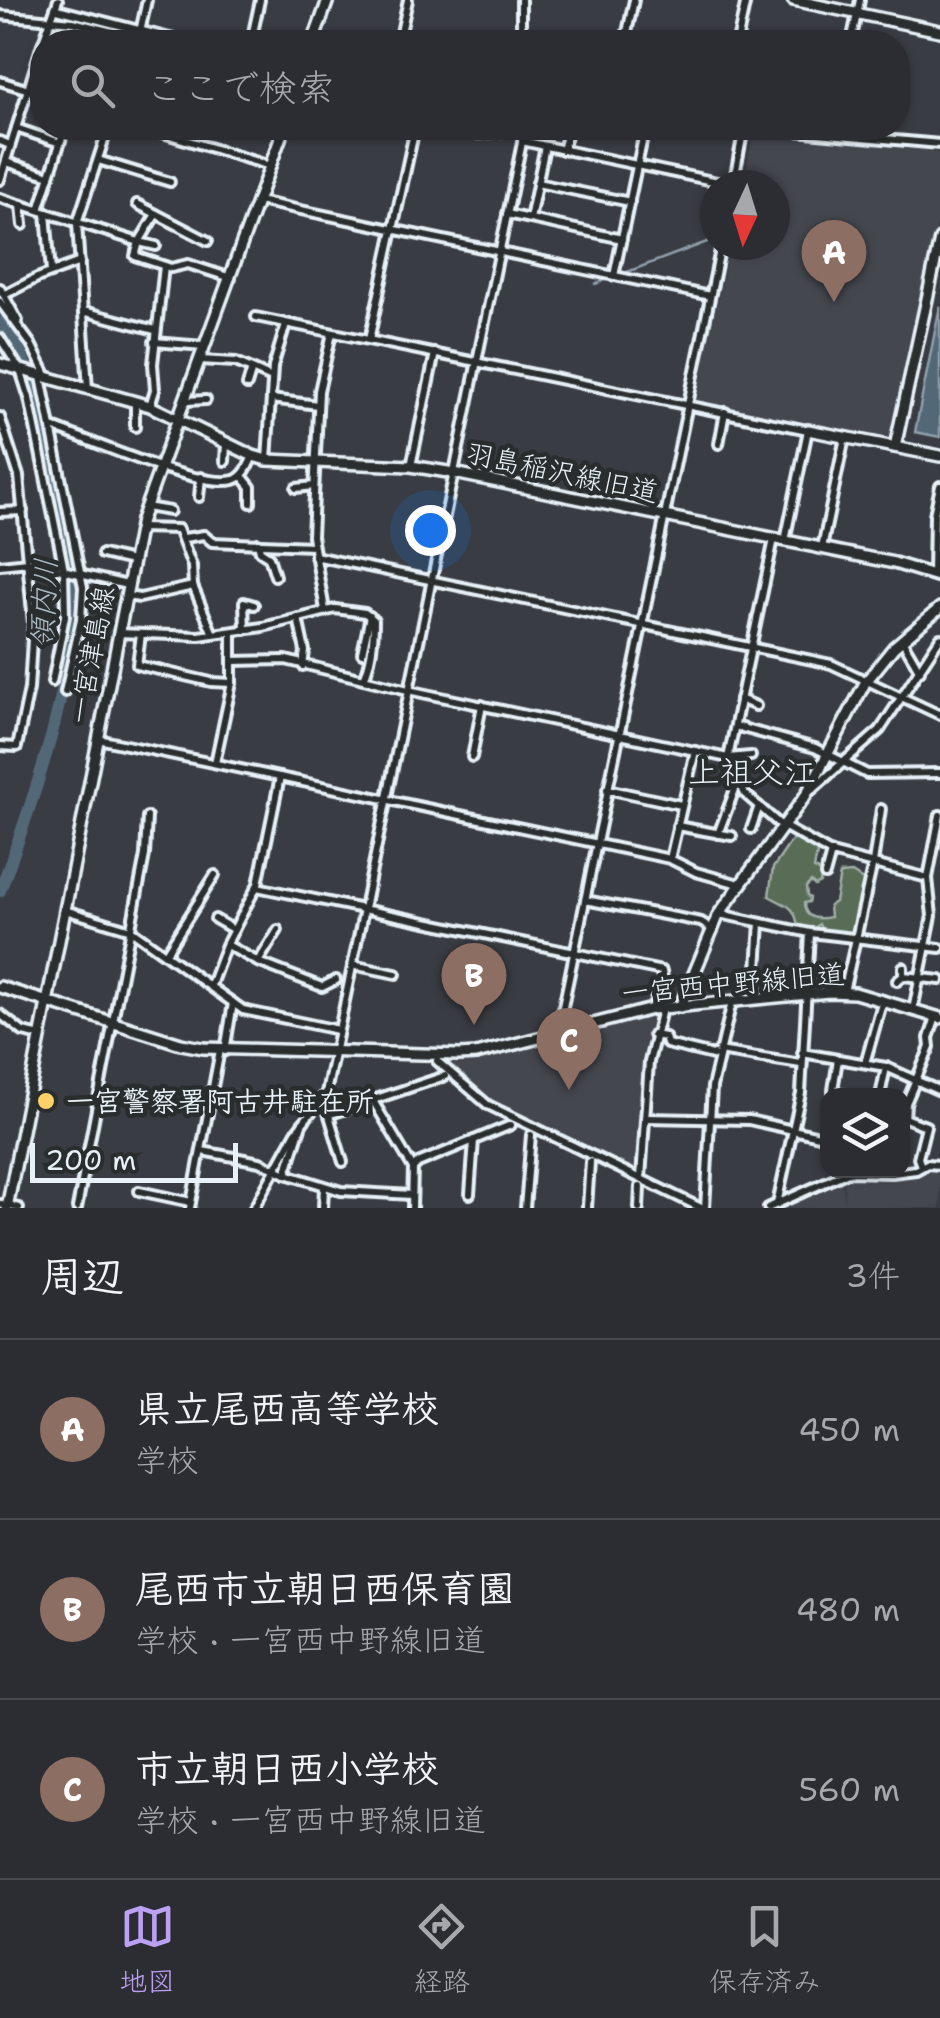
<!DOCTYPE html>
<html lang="ja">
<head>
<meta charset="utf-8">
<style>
  :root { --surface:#2b2d32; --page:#33353a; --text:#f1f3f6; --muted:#a6a8ac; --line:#47494d; --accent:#bca0f2 }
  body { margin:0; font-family:"Shantell Sans","Klee One",sans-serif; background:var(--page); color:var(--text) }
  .controls { position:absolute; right:30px; bottom:30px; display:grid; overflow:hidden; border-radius:20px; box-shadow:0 2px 8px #0004 }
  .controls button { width:90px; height:90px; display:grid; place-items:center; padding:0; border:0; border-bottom:2px solid var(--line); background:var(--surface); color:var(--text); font:50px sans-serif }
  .compass { position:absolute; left:700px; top:170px; width:90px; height:90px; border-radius:50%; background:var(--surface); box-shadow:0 2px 8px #0004; rotate:184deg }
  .scale { position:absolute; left:30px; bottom:25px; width:208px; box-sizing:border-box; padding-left:10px; border:5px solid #e8f1f8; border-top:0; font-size:28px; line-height:35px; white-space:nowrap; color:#e8f1f8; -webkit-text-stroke:8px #2a2d2e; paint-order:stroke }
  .you { position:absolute; left:430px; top:530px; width:35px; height:35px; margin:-25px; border:8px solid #fff; border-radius:50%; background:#1a73e8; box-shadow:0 0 0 15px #1a73e833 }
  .badge { display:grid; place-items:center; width:65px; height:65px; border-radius:50%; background:var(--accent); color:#fff; font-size:32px; font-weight:700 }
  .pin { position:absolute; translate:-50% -82px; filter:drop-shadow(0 2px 5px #0008) }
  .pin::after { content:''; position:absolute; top:52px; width:35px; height:30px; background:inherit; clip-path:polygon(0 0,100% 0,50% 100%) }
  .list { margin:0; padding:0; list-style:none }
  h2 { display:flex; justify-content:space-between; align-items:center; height:130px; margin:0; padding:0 40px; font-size:42px }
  h2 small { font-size:32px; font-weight:400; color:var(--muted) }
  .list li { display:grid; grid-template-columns:65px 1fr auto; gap:30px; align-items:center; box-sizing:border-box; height:180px; padding:0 40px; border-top:2px solid var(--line) }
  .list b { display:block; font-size:38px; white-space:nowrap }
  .list p { margin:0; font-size:32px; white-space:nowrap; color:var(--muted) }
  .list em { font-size:32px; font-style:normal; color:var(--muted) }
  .icon { flex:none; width:55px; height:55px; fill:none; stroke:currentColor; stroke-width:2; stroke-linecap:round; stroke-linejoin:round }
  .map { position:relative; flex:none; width:940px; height:1208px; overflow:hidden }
  .search { position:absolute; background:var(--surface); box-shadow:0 2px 8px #0004; left:30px; right:30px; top:30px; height:110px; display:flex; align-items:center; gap:25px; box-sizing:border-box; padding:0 35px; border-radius:40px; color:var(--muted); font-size:38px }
  .sheet { height:670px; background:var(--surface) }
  nav { display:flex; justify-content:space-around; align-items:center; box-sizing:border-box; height:140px; border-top:2px solid var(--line); background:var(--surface); font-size:28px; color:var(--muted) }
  nav a { display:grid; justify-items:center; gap:5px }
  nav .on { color:var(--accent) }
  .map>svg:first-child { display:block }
  .built { fill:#444650 }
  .green { fill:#586c57; stroke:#a0aea8; stroke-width:2.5 }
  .water { fill:#536877; stroke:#8f9fab; stroke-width:2.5 }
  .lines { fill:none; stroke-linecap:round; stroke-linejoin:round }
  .stream { stroke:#8f9fab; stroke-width:2.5 }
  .river { stroke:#536877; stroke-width:12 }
  .street-casing { stroke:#e8f1f8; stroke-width:14 }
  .secondary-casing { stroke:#e8f1f8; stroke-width:16 }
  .street { stroke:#2a2d2e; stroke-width:6 }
  .secondary { stroke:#2a2d2e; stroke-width:9 }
  .poi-dot { fill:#ffd166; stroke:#2a2d2e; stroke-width:4 }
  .labels { text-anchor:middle; stroke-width:9; stroke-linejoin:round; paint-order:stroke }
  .street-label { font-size:28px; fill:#e8f1f8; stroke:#2a2d2e }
  .poi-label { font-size:28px; font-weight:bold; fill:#e8f1f8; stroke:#2a2d2e; text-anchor:start }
  .water-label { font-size:30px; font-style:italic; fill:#acbac4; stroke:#2a2d2e }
  .quarter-label { font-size:32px; fill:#e8f1f8; stroke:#2a2d2e }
</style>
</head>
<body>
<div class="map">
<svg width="940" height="1208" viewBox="0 0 940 1208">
  <rect width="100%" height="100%" fill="#393c42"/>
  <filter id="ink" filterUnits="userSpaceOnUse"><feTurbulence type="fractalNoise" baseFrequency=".01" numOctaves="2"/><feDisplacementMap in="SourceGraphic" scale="20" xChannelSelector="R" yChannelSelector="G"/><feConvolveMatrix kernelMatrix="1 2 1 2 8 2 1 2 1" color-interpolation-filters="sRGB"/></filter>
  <g filter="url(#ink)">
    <g class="built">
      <path d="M753 137 918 146 940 154V211L893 439 696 400 730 245H775V185H742Z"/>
      <path d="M654 1013 656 1017 645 1059 638 1169 486 1097 446 1059 476 1058Z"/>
      <path d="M922 1168H940V1208H776L841 1178 845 1204 844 1177 891 1175Z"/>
    </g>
    <path class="green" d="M794 837 810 844 817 853 814 869 822 872 820 883 815 886 811 882 806 887 807 896 810 898 809 902 804 903C804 919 818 920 830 917L829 906 835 902 840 874 852 873 866 882 860 913 850 937 824 934 819 924 811 932 799 930C794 903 788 907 769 896L773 868Z"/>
    <path class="water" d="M940 306V437L915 432Z"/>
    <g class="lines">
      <g class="stream">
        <path d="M0 10 48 16"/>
        <path d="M58 16 76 18 134 34"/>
        <path d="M140 36 164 42"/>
        <path d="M255 42 264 0"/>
        <path d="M470 128 486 130"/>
        <path d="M723 128 740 130"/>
        <path d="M747 131 940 148"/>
        <path d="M736 185 747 133"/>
        <path d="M619 275 715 239"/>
        <path d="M595 284 612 277"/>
        <path d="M564 1018 577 959"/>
      </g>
      <path class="river" d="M0 322C29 354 36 399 46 440 55 477 68 514 73 551 85 655 36 794 0 891"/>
      <defs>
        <g id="street">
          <path d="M521 0V42"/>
          <path d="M57 9 185 42"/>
          <path d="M0 15 73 22 151 42"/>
          <path d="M140 32 147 0"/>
          <path d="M43 42 58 0"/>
          <path d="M92 42 96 28"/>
          <path d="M251 42 260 0"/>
          <path d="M399 42 408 0"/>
          <path d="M625 42 634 0"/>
          <path d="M737 42 746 0"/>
          <path d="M851 42 860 0"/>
          <path d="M0 81 42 94"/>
          <path d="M16 128 60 143"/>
          <path d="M147 128 270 166"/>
          <path d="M453 128 477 134 525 129"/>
          <path d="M762 128 940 144"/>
          <path d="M0 141 10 145"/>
          <path d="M522 141 732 185"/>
          <path d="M563 150 569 128"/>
          <path d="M98 160 170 182"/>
          <path d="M6 162 50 176"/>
          <path d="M0 180 42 44"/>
          <path d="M537 183 630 202"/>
          <path d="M733 185 744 128"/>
          <path d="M0 198 139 242 135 256 171 268 188 264 231 278"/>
          <path d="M258 201 710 296"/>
          <path d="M137 204 208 241"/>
          <path d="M21 205 23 225"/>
          <path d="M39 210 65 128"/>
          <path d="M46 213 51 272"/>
          <path d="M507 214 622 239"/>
          <path d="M530 219 545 146"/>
          <path d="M156 246 139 242 156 214"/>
          <path d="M614 276 645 128"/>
          <path d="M0 288 18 321"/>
          <path d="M4 295 37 278 80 262"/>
          <path d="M0 302 31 344 47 377"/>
          <path d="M83 311 155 330"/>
          <path d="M256 317 808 430 785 541"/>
          <path d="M0 338 20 370 29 398 64 570 65 616 52 682"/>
          <path d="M369 340 415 128"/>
          <path d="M154 342 204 346"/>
          <path d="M200 360 236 362 272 378"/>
          <path d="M41 377 83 587 81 620 65 692"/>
          <path d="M247 385 251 372"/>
          <path d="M88 389 77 223 108 128"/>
          <path d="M271 399 318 405"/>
          <path d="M185 401 206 400"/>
          <path d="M135 403V427"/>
          <path d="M150 406 155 390 153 364 164 266"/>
          <path d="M0 417 19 476 33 623 29 689 17 747 0 746"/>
          <path d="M52 427C91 440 198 489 234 480 244 477 249 465 253 456"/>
          <path d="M719 444 725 412"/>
          <path d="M267 460 273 367 286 324"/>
          <path d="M225 461 226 444"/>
          <path d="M411 466 435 353"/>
          <path d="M242 476 251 487V503"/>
          <path d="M296 488 314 486"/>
          <path d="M199 497 201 477"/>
          <path d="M146 507 170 511"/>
          <path d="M0 512 23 511"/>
          <path d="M139 528 178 529 192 566 193 586 213 634"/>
          <path d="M184 538 204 535 212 542 313 546"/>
          <path d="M774 539 728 758 745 794 778 823 831 853 928 878"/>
          <path d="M258 543 260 551 269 557 275 576"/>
          <path d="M822 548 845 437"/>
          <path d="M102 554 132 561"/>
          <path d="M315 556 831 664 940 715"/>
          <path d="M0 565 28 562 127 585"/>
          <path d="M933 575 934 515 940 486"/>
          <path d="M126 596 140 598 193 586"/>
          <path d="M325 610 312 536 319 391 332 333"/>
          <path d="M298 618 305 651 303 666"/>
          <path d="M245 630 244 602 254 605"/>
          <path d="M118 633 199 636 263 627 335 609 365 613 374 620C374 640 372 660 364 679"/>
          <path d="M141 634 137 665 211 682 232 683"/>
          <path d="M902 640 920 671"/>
          <path d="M362 653 370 616"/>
          <path d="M233 661 286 660 408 690 728 758 751 756"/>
          <path d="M740 699 756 706"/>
          <path d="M735 726 815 748 867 774 940 773"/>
          <path d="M98 739 670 859 696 872 739 884"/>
          <path d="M472 757 482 705"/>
          <path d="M215 763 232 683V632"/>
          <path d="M607 789 681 805"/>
          <path d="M806 795 880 730 940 638"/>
          <path d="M677 826 732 836"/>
          <path d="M751 829 759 806"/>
          <path d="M718 834 737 784"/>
          <path d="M670 859 695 751"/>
          <path d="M825 875 831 853"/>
          <path d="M257 887 662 971 663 979 652 1009"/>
          <path d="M585 900 701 922 712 929"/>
          <path d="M65 910 131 930 243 1010 338 1030"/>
          <path d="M719 914 810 933 940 948"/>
          <path d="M215 919 234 930"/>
          <path d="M227 945 258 962 278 930"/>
          <path d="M166 953 215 875"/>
          <path d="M258 962 322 987 336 980"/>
          <path d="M352 965 396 974"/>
          <path d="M903 976 940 980"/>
          <path d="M897 981 903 976V967"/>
          <path d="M211 985 226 945 258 884 280 777"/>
          <path d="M844 992 873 863 881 809"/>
          <path d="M755 1000 760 923"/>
          <path d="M913 1010 932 916 928 878 940 815"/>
          <path d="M0 1014 23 1032 41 1036"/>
          <path d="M558 1031 721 245"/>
          <path d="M653 1035 665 1037 667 1044 717 1056"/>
          <path d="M225 1051 233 1003"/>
          <path d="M719 1051 801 1064"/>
          <path d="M802 1053 886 1067 940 1091"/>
          <path d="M838 1059 833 1090 848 1096"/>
          <path d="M437 1061 488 1105 701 1208"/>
          <path d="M865 1063 883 1000"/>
          <path d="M880 1096 886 1067"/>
          <path d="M324 1099 343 1162"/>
          <path d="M372 1099 413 1168"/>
          <path d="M331 1114 445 1076"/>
          <path d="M646 1118 749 1120 828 1138"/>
          <path d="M202 1151 260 1162 286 1174 341 1191 412 1195"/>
          <path d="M921 1166 918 1158 926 1126 905 1118 906 1103 930 1047 929 1038 936 1017"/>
          <path d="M286 1174 302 1124"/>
          <path d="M641 1178 649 1062 662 1009"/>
          <path d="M139 1191 191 1202"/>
          <path d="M470 1194 474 1140"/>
          <path d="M0 1204 19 1208"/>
          <path d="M777 1204 801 1093 810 933"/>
          <path d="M77 1208 145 855 147 817"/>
          <path d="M190 1208 220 1050"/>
          <path d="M254 1208 296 1132 326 1093 525 128"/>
          <path d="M323 1208 324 1187"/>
          <path d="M412 1208 413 1168 418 1163 511 1125"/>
          <path d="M525 1208 531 1135"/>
          <path d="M587 1208 590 1162"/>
          <path d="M639 1208 640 1187"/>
          <path d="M705 1208 712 1087 732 1002"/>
          <path d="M768 1208 848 1172 892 1173 916 1170 927 1164 940 1165"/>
        </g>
        <g id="secondary">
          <path d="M793 0 940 31"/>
          <path d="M313 42 328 0"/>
          <path d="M0 364 150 406 253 456 267 460 411 466 454 473 894 563 940 577"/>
          <path d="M808 430 940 456"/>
          <path d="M895 447 940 239"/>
          <path d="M0 987 181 1044 203 1048 459 1055 476 1054 652 1009 829 992 855 993 940 1018"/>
          <path d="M680 1007 719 914 806 795 865 683 894 647 940 608"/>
          <path d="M7 1208 141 520 284 128"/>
        </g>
      </defs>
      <use href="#street" class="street-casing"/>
      <use href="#secondary" class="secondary-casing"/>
      <use href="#street" class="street"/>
      <use href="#secondary" class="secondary"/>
    </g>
  </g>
  <circle class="poi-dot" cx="46" cy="1101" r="10"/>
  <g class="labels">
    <g class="street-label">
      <text transform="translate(562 472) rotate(12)" y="10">羽島稲沢線旧道</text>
      <text transform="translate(91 655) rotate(-79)" y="10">一宮津島線</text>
      <text transform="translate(733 983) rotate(-5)" y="10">一宮西中野線旧道</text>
    </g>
    <g class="poi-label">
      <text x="66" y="1111">一宮警察署阿古井駐在所</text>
    </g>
    <g class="water-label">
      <text transform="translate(44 603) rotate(-87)" y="10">領内川</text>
    </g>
    <g class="quarter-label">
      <text x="752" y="783">上祖父江</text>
    </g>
  </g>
</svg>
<div class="controls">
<button><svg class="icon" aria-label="layers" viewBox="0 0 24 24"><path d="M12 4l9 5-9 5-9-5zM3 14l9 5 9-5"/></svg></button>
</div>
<svg class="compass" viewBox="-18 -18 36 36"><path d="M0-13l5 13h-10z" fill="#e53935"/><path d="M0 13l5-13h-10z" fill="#a6a8ac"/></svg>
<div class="scale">200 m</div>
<div class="you"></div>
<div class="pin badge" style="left:834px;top:302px;background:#8d6e63">A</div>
<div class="pin badge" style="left:474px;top:1025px;background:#8d6e63">B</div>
<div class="pin badge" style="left:569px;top:1090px;background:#8d6e63">C</div>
<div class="search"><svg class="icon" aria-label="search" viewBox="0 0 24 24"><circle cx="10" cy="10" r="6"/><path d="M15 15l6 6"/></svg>ここで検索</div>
</div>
<section class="sheet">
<h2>周辺<small>3件</small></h2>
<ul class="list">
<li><span class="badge" style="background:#8d6e63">A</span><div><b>県立尾西高等学校</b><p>学校</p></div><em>450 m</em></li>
<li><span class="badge" style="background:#8d6e63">B</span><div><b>尾西市立朝日西保育園</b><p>学校 · 一宮西中野線旧道</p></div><em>480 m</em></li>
<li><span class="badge" style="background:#8d6e63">C</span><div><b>市立朝日西小学校</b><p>学校 · 一宮西中野線旧道</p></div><em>560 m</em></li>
</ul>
</section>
<nav>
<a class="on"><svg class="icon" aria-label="map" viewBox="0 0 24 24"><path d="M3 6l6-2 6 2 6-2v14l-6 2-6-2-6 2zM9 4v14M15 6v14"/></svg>地図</a>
<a><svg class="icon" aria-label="directions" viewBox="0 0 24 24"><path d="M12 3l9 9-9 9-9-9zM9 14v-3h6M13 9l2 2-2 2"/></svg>経路</a>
<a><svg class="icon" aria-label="saved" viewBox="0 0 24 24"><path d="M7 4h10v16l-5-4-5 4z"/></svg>保存済み</a>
</nav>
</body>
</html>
